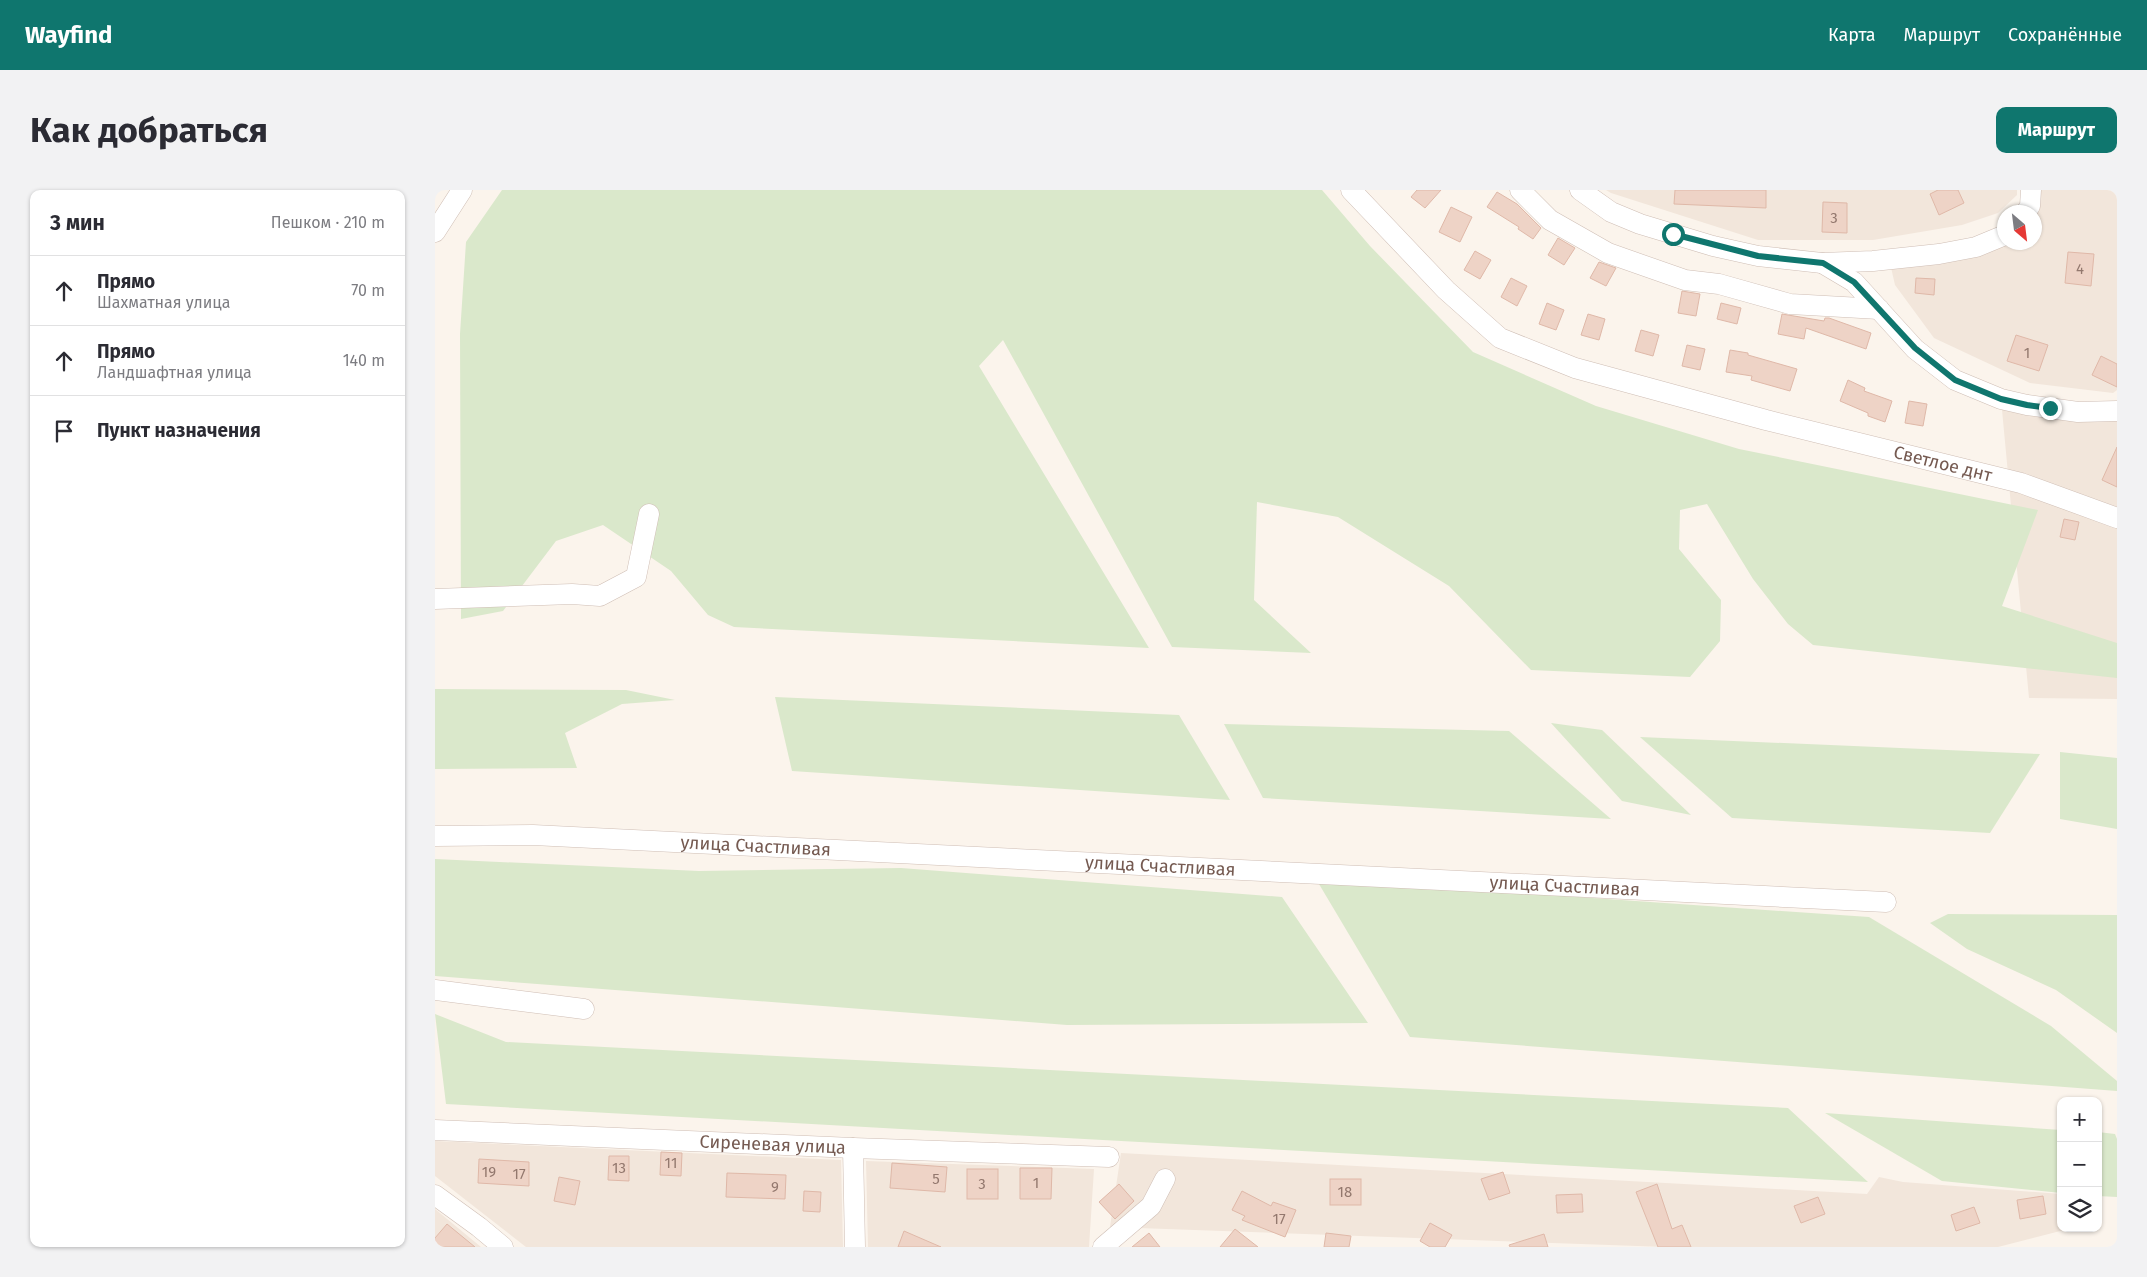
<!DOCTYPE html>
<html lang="ru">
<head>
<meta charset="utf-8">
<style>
  :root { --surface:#fff; --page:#f2f2f3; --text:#2b2b33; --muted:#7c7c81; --line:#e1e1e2; --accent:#0f766e }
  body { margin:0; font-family:"Fira Sans",sans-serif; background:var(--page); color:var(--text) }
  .controls { position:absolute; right:15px; bottom:15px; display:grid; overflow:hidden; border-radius:10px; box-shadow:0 1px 4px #0004 }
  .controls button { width:45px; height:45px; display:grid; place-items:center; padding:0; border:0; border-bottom:1px solid var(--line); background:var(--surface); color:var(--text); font:25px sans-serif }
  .compass { position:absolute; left:1562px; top:15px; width:45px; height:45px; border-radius:50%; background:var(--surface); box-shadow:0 1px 4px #0004; rotate:152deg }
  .stop { position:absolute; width:15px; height:15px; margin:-11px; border:4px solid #0f766e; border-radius:50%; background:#fff }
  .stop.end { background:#0f766e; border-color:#fff; box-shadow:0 1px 5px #0008 }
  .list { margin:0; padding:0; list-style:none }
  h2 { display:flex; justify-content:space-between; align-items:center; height:65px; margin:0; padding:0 20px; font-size:21px }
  h2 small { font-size:16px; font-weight:400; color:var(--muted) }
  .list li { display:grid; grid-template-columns:32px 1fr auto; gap:15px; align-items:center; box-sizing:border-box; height:70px; padding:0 20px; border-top:1px solid var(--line) }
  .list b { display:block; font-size:19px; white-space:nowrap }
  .list p { margin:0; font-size:16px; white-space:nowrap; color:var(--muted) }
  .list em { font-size:16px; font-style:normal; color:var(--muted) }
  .icon { flex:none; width:28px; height:28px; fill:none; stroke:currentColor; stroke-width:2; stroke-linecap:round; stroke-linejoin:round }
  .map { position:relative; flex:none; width:1682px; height:1057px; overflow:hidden; border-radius:10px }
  header { display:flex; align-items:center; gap:30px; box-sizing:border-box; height:70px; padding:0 25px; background:var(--accent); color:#fff }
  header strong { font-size:24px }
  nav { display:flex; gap:28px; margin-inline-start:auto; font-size:18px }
  .intro { display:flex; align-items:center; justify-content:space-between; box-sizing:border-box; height:120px; padding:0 30px }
  h1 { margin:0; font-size:35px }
  .button { padding:12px 22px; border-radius:10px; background:var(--accent); color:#fff; font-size:18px; font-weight:700 }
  main { display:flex; gap:30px; padding:0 30px }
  aside { flex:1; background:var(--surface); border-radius:10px; box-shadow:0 1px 4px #0004 }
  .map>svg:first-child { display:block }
  .residential { fill:#f2e6db }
  .green { fill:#dae8cb }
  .building { fill:#eed3c6; stroke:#dfb8a8 }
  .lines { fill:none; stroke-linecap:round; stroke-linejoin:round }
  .minor-casing { stroke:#cfbeb5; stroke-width:21 }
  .minor { stroke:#fff; stroke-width:20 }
  .route { stroke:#0f766e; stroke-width:6 }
  .labels { text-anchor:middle; stroke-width:4; stroke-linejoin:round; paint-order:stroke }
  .number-label { font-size:15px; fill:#93786e }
  .street-label { font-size:18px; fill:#755a51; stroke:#fef8f3 }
</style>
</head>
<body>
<header>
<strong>Wayfind</strong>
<nav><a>Карта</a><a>Маршрут</a><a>Сохранённые</a></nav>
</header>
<div class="intro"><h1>Как добраться</h1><a class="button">Маршрут</a></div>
<main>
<aside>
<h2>3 мин<small>Пешком · 210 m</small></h2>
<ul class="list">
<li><svg class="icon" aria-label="ahead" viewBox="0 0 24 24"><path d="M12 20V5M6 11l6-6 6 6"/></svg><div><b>Прямо</b><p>Шахматная улица</p></div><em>70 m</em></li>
<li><svg class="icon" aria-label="ahead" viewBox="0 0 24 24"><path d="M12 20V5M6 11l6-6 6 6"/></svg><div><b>Прямо</b><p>Ландшафтная улица</p></div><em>140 m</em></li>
<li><svg class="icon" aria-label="arrive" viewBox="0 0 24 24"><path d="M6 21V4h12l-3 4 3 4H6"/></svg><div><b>Пункт назначения</b></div></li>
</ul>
</aside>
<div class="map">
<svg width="1682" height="1057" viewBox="0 0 1682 1057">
  <rect width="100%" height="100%" fill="#fbf4ec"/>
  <g class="residential">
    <path d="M1171 0H1582V5L1563 23 1527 35 1438 50H1323L1176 3Z"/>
    <path d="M1606 0H1682V200L1678 203 1595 193 1499 148 1460 95 1455 73 1570 52H1600V22Z"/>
    <path d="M1566 209 1682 221V509L1594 508Z"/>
    <path d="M0 951 406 970 408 1057H91L0 986Z"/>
    <path d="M686 963 1432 1004 1444 987 1468 992 1626 1004V1038H1637L1563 1057H1231L675 1037Z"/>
    <path d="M431 971 659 979 654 1057H433Z"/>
    <path d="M0 1019 46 1057H0Z"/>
  </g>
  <g class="green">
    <path d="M67 0H887L935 56 1038 162 1161 216 1304 259 1603 320 1567 416 1682 453V488L1378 455 1353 434 1318 389 1272 314 1245 320 1244 359 1286 410 1285 451 1255 487 1096 480 1014 396 903 327 822 312 819 410 876 463 737 457 568 150 544 176 714 458 299 437 273 425 236 381 168 335 121 351 68 421 26 429 25 144 31 52Z"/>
    <path d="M0 499 191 500 240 510 187 514 130 543 142 578 0 579Z"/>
    <path d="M340 507 744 525 795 610 357 581Z"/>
    <path d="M1116 533 1167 540 1256 625 1187 611Z"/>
    <path d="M789 534 1074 541 1176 629 828 608Z"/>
    <path d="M1205 547 1605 564 1555 643 1297 628Z"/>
    <path d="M1625 562 1682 568V639L1625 629Z"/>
    <path d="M0 669 264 681 466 678 847 707 933 833 632 835 0 786Z"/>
    <path d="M881 689 1434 727 1616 836 1682 891V901L975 847Z"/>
    <path d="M1513 724 1682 725V843L1621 800 1532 759 1495 733Z"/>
    <path d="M0 824 71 852 1353 918 1433 992 11 914Z"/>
    <path d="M1390 923 1626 940V1003L1507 991Z"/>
    <path d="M1663 942 1680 944 1682 949V1007L1663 1006Z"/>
  </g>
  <g class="building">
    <path d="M982 0H1006L990 18 976 7Z"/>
    <path d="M1240 0H1331V18L1239 14Z"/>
    <path d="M1503 0H1523L1529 13 1504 25 1495 4Z"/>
    <path d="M1062 2 1082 14 1106 38 1098 49 1083 39 1084 37 1052 17Z"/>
    <path d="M1388 12 1412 13V43L1387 42Z"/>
    <path d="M1016 17 1037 27 1025 52 1004 42Z"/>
    <path d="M1123 48 1140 58 1129 75 1113 65Z"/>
    <path d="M1040 61 1056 70 1045 89 1029 80Z"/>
    <path d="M1633 62 1659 64 1656 96 1630 93Z"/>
    <path d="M1164 72 1181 78 1171 96 1155 88Z"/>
    <path d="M1076 88 1092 96 1082 116 1066 107Z"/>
    <path d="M1481 88 1500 89 1499 105 1480 103Z"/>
    <path d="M1247 101 1265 104 1261 126 1243 123Z"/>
    <path d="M1112 113 1129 120 1121 140 1104 134Z"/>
    <path d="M1286 113 1306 118 1302 134 1282 129Z"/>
    <path d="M1153 124 1170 129 1164 150 1146 145Z"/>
    <path d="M1347 124 1389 131 1390 128H1394L1436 143 1431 159 1371 138 1369 149 1343 144Z"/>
    <path d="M1206 140 1224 145 1218 166 1200 161Z"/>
    <path d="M1581 145 1613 155 1604 181 1572 171Z"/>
    <path d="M1252 155 1270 159 1265 180 1247 176Z"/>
    <path d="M1295 160 1313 163V165L1362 179 1355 201 1316 190 1317 186 1291 182Z"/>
    <path d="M1666 166 1682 174V197L1657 185Z"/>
    <path d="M1413 190 1430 198 1429 201 1457 211 1450 232 1433 226V223L1405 211Z"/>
    <path d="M1474 211 1492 214 1488 236 1470 233Z"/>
    <path d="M1682 257V297L1667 290Z"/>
    <path d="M1629 329 1644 332 1640 350 1625 347Z"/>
    <path d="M226 962 247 963 246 986 225 985Z"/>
    <path d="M174 966H194V991L173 990Z"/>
    <path d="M44 969 94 972V996L43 993Z"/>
    <path d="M457 973 512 977 510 1002 455 998Z"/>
    <path d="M585 978H617L616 1009H585Z"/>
    <rect x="532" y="979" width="31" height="30"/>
    <path d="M1068 982 1075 1003 1054 1010 1046 989Z"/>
    <path d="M292 983 351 985 350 1009 291 1007Z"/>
    <path d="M124 987 145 991 140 1015 119 1011Z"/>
    <rect x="895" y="989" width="31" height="26"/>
    <path d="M684 994 699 1011 680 1029 664 1012Z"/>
    <path d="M1222 994 1237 1039 1247 1035 1256 1057H1223L1201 1002Z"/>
    <path d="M369 1001 386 1002 385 1022 368 1021Z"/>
    <path d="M807 1001 836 1016 838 1012 861 1020 850 1047 807 1030 810 1026 797 1020Z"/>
    <path d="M1147 1004 1148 1022 1122 1023 1121 1005Z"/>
    <path d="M1608 1006 1611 1024 1585 1029 1582 1010Z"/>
    <path d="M1383 1007 1390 1024 1366 1033 1359 1016Z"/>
    <path d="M1539 1017 1545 1033 1521 1041 1516 1025Z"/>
    <path d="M995 1033 1017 1045 1010 1057H995L985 1051Z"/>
    <path d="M12 1034 40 1057H0V1048Z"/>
    <path d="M800 1039 823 1057H785Z"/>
    <path d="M469 1041 506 1057H463Z"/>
    <path d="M714 1043 725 1057H697Z"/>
    <path d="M891 1043 916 1046 914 1057H889Z"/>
    <path d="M1109 1044 1113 1057H1075L1074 1055Z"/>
  </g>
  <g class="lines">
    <defs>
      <g id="minor">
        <path id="s1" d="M916 0 1011 100 1065 148 1140 178 1331 230 1586 293 1682 328"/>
        <path d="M1085 0 1115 30 1173 63 1250 90 1284 94 1355 114 1444 119"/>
        <path d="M1145 0 1176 22 1205 34 1278 56 1323 66 1387 73 1438 71 1504 64 1541 57 1570 45"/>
        <path d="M1591 22 1595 16 1596 0"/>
        <path d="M0 42 27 0"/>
        <path d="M1387 73 1419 92 1480 159 1520 190 1566 209 1592 215 1643 222 1682 221"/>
        <path d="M0 409 137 404 165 406 201 387 214 324"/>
        <path id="s2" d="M0 646 98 645 1451 712"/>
        <path d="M0 800 149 819"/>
        <path id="s3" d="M0 940 418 958 674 967"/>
        <path d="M418 958 420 1057"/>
        <path d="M0 1005 44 1037 68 1057"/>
        <path d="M668 1057 716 1016 730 989"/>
      </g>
    </defs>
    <use href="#minor" class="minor-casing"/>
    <use href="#minor" class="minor"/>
  </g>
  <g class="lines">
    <path class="route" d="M1238 44 1323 66 1388 73 1419 92 1480 158 1520 190 1566 209 1592 215 1615 218"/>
  </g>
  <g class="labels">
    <g class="number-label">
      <text x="1399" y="33">3</text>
      <text x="1645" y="84">4</text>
      <text x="1592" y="168">1</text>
      <text x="236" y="978">11</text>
      <text x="184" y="983">13</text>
      <text x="54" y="987">19</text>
      <text x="84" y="989">17</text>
      <text x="501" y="994">5</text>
      <text x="601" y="998">1</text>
      <text x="547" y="999">3</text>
      <text x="340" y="1002">9</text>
      <text x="910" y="1007">18</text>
      <text x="844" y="1034">17</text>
    </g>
    <g class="street-label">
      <text dy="6" stroke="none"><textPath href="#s1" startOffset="671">Светлое днт</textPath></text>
      <text dy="6" stroke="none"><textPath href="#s2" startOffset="321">улица Счастливая</textPath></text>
      <text dy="6" stroke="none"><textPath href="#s2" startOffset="726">улица Счастливая</textPath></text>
      <text dy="6" stroke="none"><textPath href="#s2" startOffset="1131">улица Счастливая</textPath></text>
      <text dy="6" stroke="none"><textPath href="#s3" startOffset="338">Сиреневая улица</textPath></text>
    </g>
  </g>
</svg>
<div class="controls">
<button>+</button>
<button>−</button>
<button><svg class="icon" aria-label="layers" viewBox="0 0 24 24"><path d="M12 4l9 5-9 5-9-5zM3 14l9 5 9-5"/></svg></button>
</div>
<svg class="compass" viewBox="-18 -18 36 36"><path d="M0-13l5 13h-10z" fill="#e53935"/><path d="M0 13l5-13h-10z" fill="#7c7c81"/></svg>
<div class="stop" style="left:1238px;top:44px"></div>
<div class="stop end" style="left:1615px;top:218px"></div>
</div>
</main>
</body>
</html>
